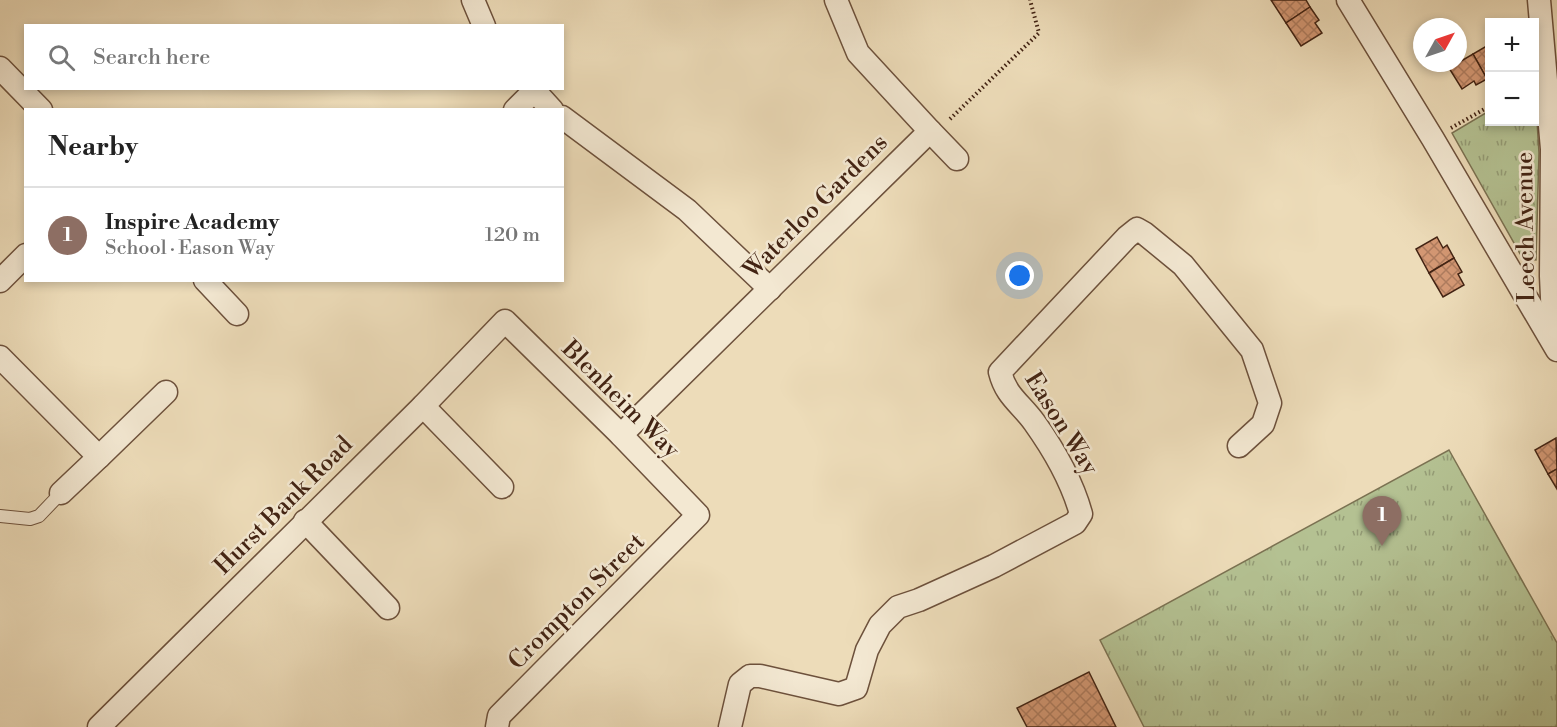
<!DOCTYPE html>
<html lang="en">
<head>
<meta charset="utf-8">
<style>
  :root { --surface:#fff; --page:#f2f2f2; --text:#222; --muted:#767676; --line:#e0e0e0; --accent:#db2777 }
  body { margin:0; font-family:"Libre Bodoni",serif; background:var(--page); color:var(--text) }
  .controls { position:absolute; right:18px; top:18px; display:grid; overflow:hidden; border-radius:0px; box-shadow:0 3px 9px #0003 }
  .controls button { width:54px; height:54px; display:grid; place-items:center; padding:0; border:0; border-bottom:2px solid var(--line); background:var(--surface); color:var(--text); font:30px sans-serif }
  .compass { position:absolute; left:1413px; top:18px; width:54px; height:54px; border-radius:50%; background:var(--surface); box-shadow:0 3px 9px #0003; rotate:50deg }
  .you { position:absolute; left:1020px; top:276px; width:21px; height:21px; margin:-15px; border:4px solid #fff; border-radius:50%; background:#1a73e8; box-shadow:0 0 0 9px #1a73e833 }
  .badge { display:grid; place-items:center; width:39px; height:39px; border-radius:50%; background:var(--accent); color:#fff; font-size:20px; font-weight:700 }
  .pin { position:absolute; translate:-50% -50px; filter:drop-shadow(0 2px 3px #0008) }
  .pin::after { content:''; position:absolute; top:32px; width:21px; height:18px; background:inherit; clip-path:polygon(0 0,100% 0,50% 100%) }
  .list { margin:0; padding:0; list-style:none }
  h2 { display:flex; justify-content:space-between; align-items:center; height:78px; margin:0; padding:0 24px; font-size:26px }
  h2 small { font-size:20px; font-weight:400; color:var(--muted) }
  .list li { display:grid; grid-template-columns:39px 1fr auto; gap:18px; align-items:center; box-sizing:border-box; height:96px; padding:0 24px; border-top:2px solid var(--line) }
  .list b { display:block; font-size:22px; white-space:nowrap }
  .list p { margin:0; font-size:20px; white-space:nowrap; color:var(--muted) }
  .list em { font-size:20px; font-style:normal; color:var(--muted) }
  .icon { flex:none; width:33px; height:33px; fill:none; stroke:currentColor; stroke-width:2; stroke-linecap:round; stroke-linejoin:round }
  .map { position:relative; flex:none; width:1557px; height:727px; overflow:hidden }
  .search { position:absolute; background:var(--surface); box-shadow:0 3px 9px #0003; left:24px; top:24px; width:540px; height:66px; display:flex; align-items:center; gap:15px; box-sizing:border-box; padding:0 21px; border-radius:0px; color:var(--muted); font-size:22px }
  .panel { position:absolute; background:var(--surface); box-shadow:0 3px 9px #0003; left:24px; top:108px; width:540px; height:174px; border-radius:0px }
  .map>svg:first-child { display:block }
  .grass { fill:url(#grass-tufts); stroke:#7b7252; stroke-width:1.5 }
  .building { fill:url(#building-cross-hatch); stroke:#422313; stroke-width:1.5 }
  .lines { fill:none; stroke-linecap:round; stroke-linejoin:round }
  .service-casing { stroke:#6d513c; stroke-width:14 }
  .minor-casing { stroke:#6d513c; stroke-width:25 }
  .path { stroke:#422313; stroke-width:4; stroke-dasharray:1.5 3; stroke-linecap:butt }
  .service { stroke:#f3e8d2; stroke-width:12 }
  .minor { stroke:#f3e8d2; stroke-width:22 }
  .labels { text-anchor:middle; stroke-width:5; stroke-linejoin:round; paint-order:stroke }
  .street-label { font-size:24px; fill:#422313; stroke:#f3e8d2 }
</style>
</head>
<body>
<div class="map">
<svg width="1557" height="727" viewBox="0 0 1557 727">
  <defs>
    <pattern id="grass-tufts" width="24" height="20" patternUnits="userSpaceOnUse" patternTransform="scale(1.5)"><rect width="24" height="20" fill="#b4c192"/><path d="M3 7l-1-3M5 7V3M7 7l1-3M15 17l-1-3M17 17v-4M19 17l1-3" fill="none" stroke="#949c76"/></pattern>
    <pattern id="building-cross-hatch" width="8" height="8" patternUnits="userSpaceOnUse" patternTransform="scale(1.5)"><rect width="8" height="8" fill="#d49874"/><path d="M0 0l8 8M0 8l8-8" fill="none" stroke="#ae7c5e"/></pattern>
  </defs>
  <rect width="100%" height="100%" fill="#eddcb9"/>
  <filter id="stains"><feTurbulence type="fractalNoise" baseFrequency=".00333" numOctaves="4"/><feColorMatrix values="0 0 0 0 .2 0 0 0 0 .09 0 0 0 0 .02 0 0 0 .5 -.17"/></filter>
  <radialGradient id="worn" r=".72"><stop offset=".6" stop-color="#630" stop-opacity="0"/><stop offset="1" stop-color="#630" stop-opacity=".3"/></radialGradient>
  <g class="grass">
    <path d="M1535 89 1539 153 1536 260 1523 259 1452 133 1489 111 1490 122H1534Z"/>
    <path d="M1449 450 1557 643V727H1144L1100 640Z"/>
  </g>
  <g class="building">
    <path d="M1271 0H1306L1310 7 1286 23Z"/>
    <path d="M1310 7 1319 20 1315 23 1322 33 1301 46 1286 23Z"/>
    <path d="M1490 44V77L1487 79 1473 54Z"/>
    <path d="M1473 54 1487 79 1476 85 1474 81 1462 89 1449 68Z"/>
    <path d="M1437 237 1443 248 1447 245 1454 258 1429 273 1416 249Z"/>
    <path d="M1454 258 1462 272 1458 274 1464 285 1443 297 1429 273Z"/>
    <path d="M1556 438 1557 469 1548 474 1535 450Z"/>
    <path d="M1557 469V489L1548 474Z"/>
    <path d="M1089 672 1116 727H1027L1017 708Z"/>
  </g>
  <g class="lines">
    <defs>
      <path id="service" d="M0 516 30 519 39 516 61 493"/>
      <g id="minor">
        <path d="M473 0 484 26"/>
        <path d="M1348 0 1433 139 1557 350"/>
        <path d="M1539 0 1552 149 1551 276 1554 340"/>
        <path d="M0 68 41 110"/>
        <path d="M532 88 552 110"/>
        <path d="M515 110 534 91"/>
        <path d="M562 117 687 210 770 289"/>
        <path d="M930 131 957 159"/>
        <path d="M205 280 237 314"/>
        <path d="M0 281 26 255"/>
        <path d="M0 357 99 457 166 392"/>
        <path d="M423 406 502 487"/>
        <path d="M621 435 930 131 858 53 836 0"/>
        <path d="M61 493 99 457"/>
        <path d="M305 521 388 608"/>
        <path d="M99 727 423 406 505 321 621 435 698 515 499 716 497 727"/>
        <path d="M730 727 740 684 750 676H760L839 694 856 688 867 650 880 625 898 607 919 600 994 566 1075 523 1081 514C1072 481 1054 450 1034 422 1020 403 1006 396 1000 372L1127 237 1137 229 1144 233 1183 265 1252 350 1270 403 1263 424 1239 446"/>
      </g>
    </defs>
    <use href="#service" class="service-casing"/>
    <use href="#minor" class="minor-casing"/>
    <g class="path">
      <path d="M950 119 1039 33 1030 0"/>
      <path d="M1451 128 1490 106"/>
    </g>
    <use href="#service" class="service"/>
    <use href="#minor" class="minor"/>
  </g>
  <g class="labels">
    <g class="street-label">
      <text transform="translate(815 206) rotate(-45)" y="8">Waterloo Gardens</text>
      <text transform="translate(1525 227) rotate(-91)" y="8">Leech Avenue</text>
      <text transform="translate(621 399) rotate(45)" y="8">Blenheim Way</text>
      <text transform="translate(1062 423) rotate(58)" y="8">Eason Way</text>
      <text transform="translate(283 505) rotate(-45)" y="8">Hurst Bank Road</text>
      <text transform="translate(576 601) rotate(-45)" y="8">Crompton Street</text>
    </g>
  </g>
  <rect width="100%" height="100%" filter="url(#stains)"/>
  <rect width="100%" height="100%" fill="url(#worn)"/>
</svg>
<div class="controls">
<button>+</button>
<button>−</button>
</div>
<svg class="compass" viewBox="-18 -18 36 36"><path d="M0-13l5 13h-10z" fill="#e53935"/><path d="M0 13l5-13h-10z" fill="#767676"/></svg>
<div class="you"></div>
<div class="pin badge" style="left:1382px;top:546px;background:#8d6e63">1</div>
<div class="search"><svg class="icon" aria-label="search" viewBox="0 0 24 24"><circle cx="10" cy="10" r="6"/><path d="M15 15l6 6"/></svg>Search here</div>
<section class="panel">
<h2>Nearby<small></small></h2>
<ul class="list">
<li><span class="badge" style="background:#8d6e63">1</span><div><b>Inspire Academy</b><p>School · Eason Way</p></div><em>120 m</em></li>
</ul>
</section>
</div>
</body>
</html>
